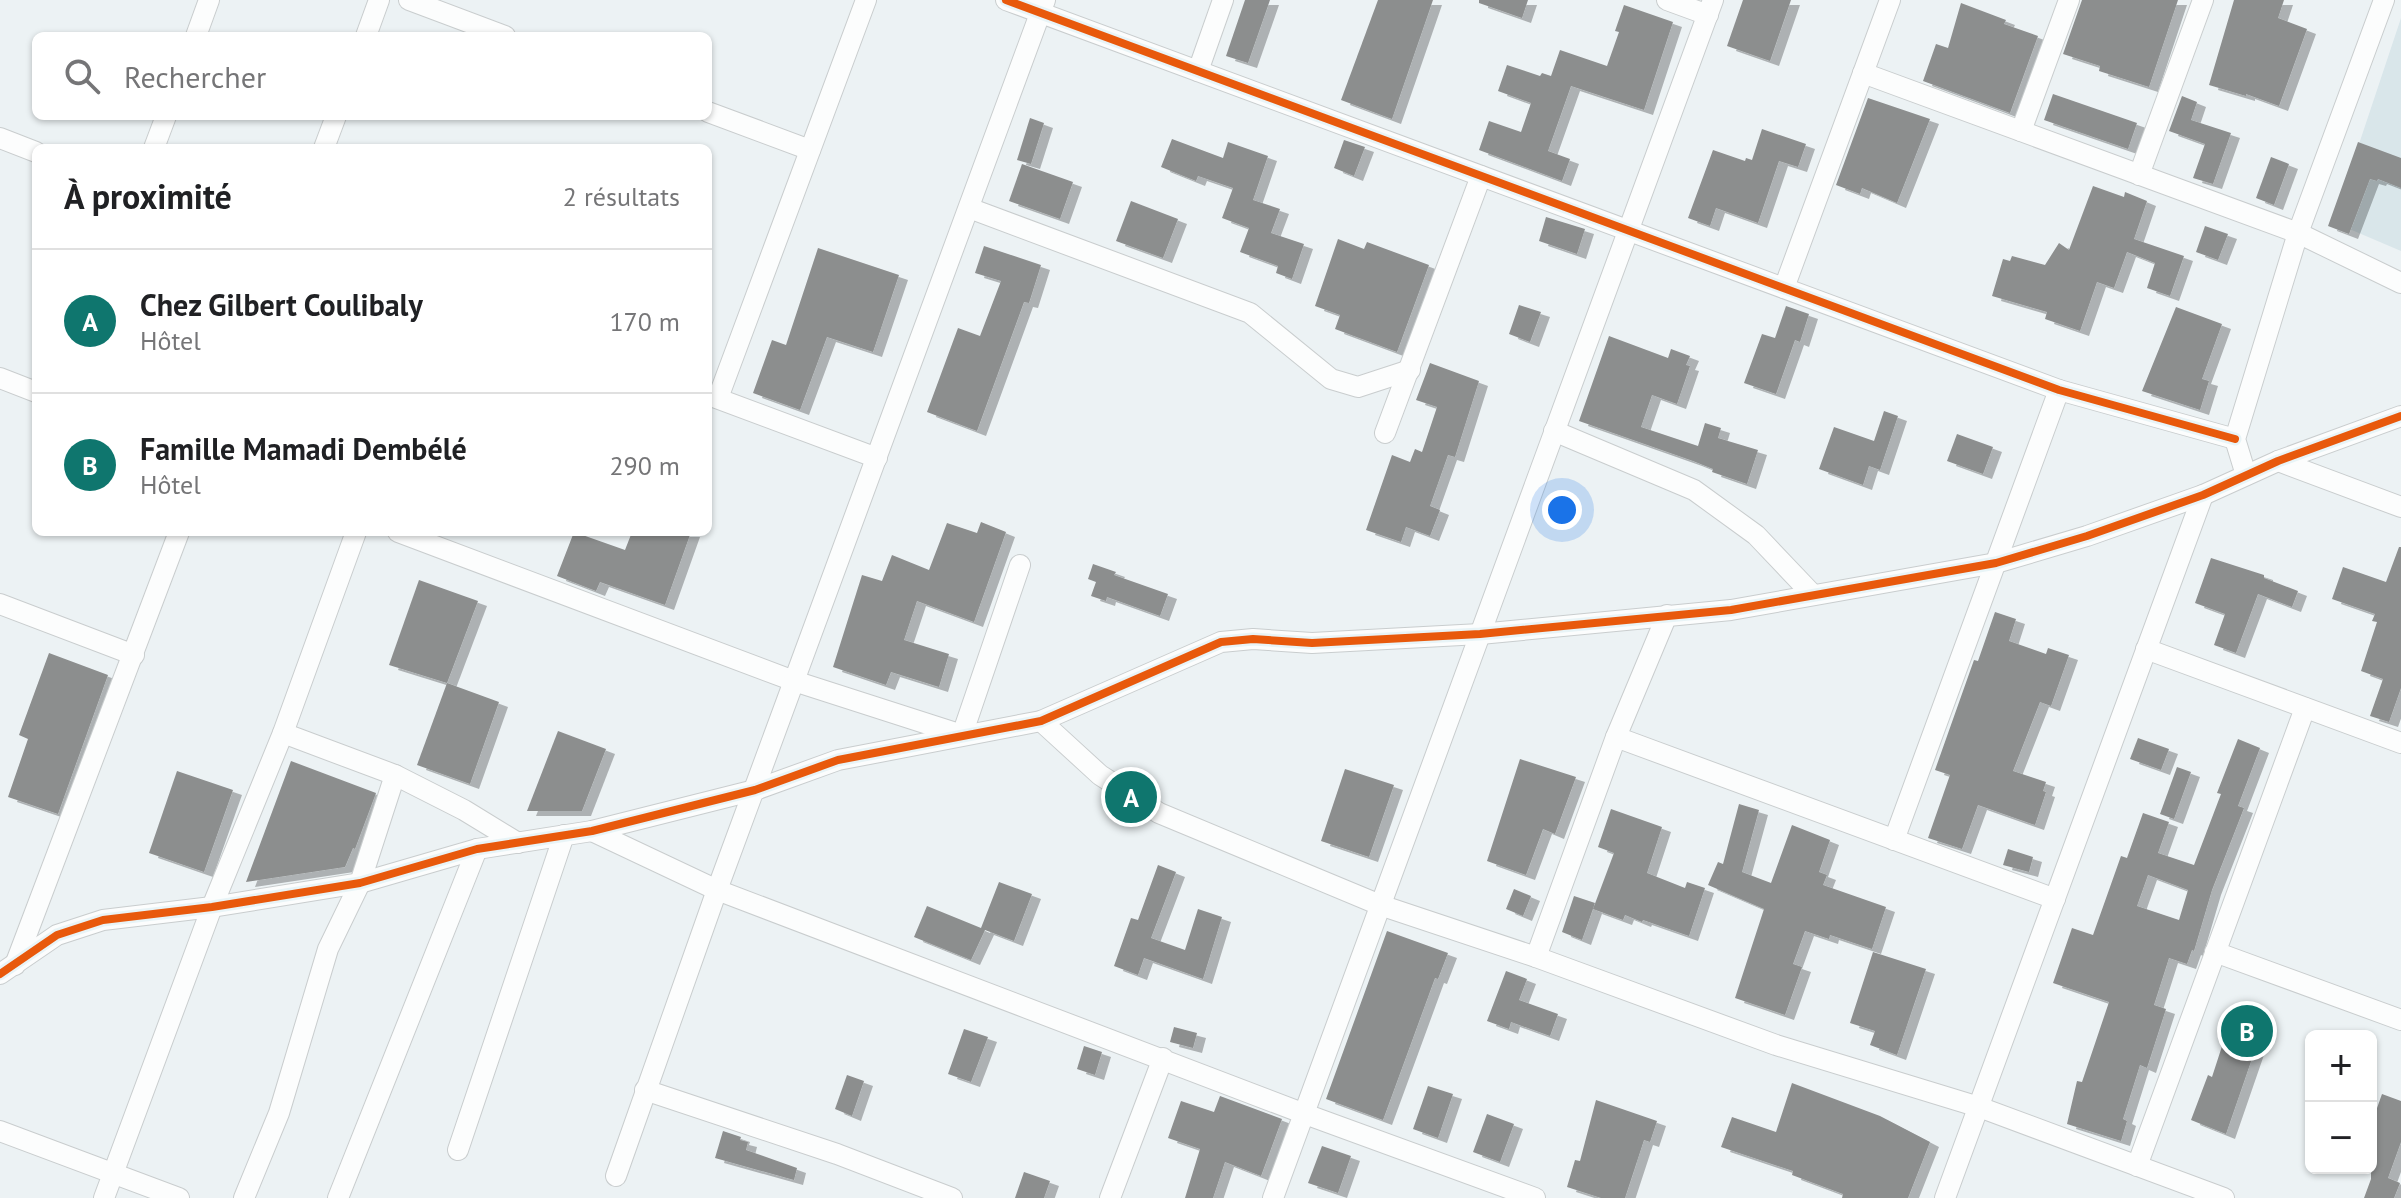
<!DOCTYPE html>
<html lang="fr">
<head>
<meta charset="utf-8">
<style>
  :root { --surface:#fff; --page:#f6f6f6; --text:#202124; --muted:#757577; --line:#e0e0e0; --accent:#0f766e }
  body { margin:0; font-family:"PT Sans",sans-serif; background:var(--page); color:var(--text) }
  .controls { position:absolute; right:24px; bottom:24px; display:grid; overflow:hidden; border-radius:12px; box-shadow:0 2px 6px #0004 }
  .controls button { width:72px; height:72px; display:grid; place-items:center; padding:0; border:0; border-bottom:2px solid var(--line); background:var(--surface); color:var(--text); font:40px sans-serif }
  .you { position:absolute; left:1562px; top:510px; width:28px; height:28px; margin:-20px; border:6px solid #fff; border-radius:50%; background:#1a73e8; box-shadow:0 0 0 12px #1a73e833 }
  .badge { display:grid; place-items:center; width:52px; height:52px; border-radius:50%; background:var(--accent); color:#fff; font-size:26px; font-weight:700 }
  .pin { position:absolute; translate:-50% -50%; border:4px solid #fff; box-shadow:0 2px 8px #0006 }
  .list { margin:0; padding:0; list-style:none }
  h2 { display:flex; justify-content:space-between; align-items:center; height:104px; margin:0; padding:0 32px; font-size:34px }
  h2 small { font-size:26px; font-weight:400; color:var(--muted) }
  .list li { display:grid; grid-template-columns:52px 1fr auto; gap:24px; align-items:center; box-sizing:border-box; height:144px; padding:0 32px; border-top:2px solid var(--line) }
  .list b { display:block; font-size:30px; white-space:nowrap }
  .list p { margin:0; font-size:26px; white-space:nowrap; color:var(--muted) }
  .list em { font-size:26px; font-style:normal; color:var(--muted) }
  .icon { flex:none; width:44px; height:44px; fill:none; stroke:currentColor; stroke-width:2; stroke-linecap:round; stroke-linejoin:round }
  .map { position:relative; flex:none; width:2401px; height:1198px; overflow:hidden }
  .search { position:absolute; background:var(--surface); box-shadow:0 2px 6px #0004; left:32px; top:32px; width:680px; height:88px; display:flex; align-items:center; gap:20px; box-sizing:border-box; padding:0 28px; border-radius:12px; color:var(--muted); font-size:30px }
  .panel { position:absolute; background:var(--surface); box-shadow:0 2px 6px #0004; left:32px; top:144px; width:680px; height:392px; border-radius:12px }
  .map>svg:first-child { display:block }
  .built { fill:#d9e6ea }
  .building { fill:#8c8e8e; fill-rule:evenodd; filter:url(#shadow) }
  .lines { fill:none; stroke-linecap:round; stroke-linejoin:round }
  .minor-casing { stroke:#c9cdce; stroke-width:22 }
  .minor { stroke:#fcfdfd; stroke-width:20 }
  .cycleway-casing { stroke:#e8f4f7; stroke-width:13 }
  .cycleway { stroke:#e8590c; stroke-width:8 }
</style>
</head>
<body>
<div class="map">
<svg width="2401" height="1198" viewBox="0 0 2401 1198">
  <defs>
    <filter id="shadow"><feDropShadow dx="9" dy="5" stdDeviation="0" flood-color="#0004"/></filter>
  </defs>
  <rect width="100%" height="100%" fill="#ecf2f4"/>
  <path class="built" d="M2401 18V251L2333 222Z"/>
  <g class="building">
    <path d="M1245 0H1270L1248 63 1226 56Z"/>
    <path d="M1378 0H1433L1392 119 1341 100Z"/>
    <path d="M1479 0H1528L1522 18 1479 3Z"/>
    <path d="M1743 0H1791L1770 61 1727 46Z"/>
    <path d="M2082 0H2178L2149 87 2099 71 2100 66 2063 54Z"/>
    <path d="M2234 0H2284L2278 18 2307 29 2279 106 2246 94V96L2209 85Z"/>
    <path d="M1961 3 2006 20 2004 24 2038 36 2010 113 1923 81 1936 44 1948 48Z"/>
    <path d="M1624 5 1673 22 1644 110 1571 86 1548 151 1570 159 1562 181 1479 150 1489 121 1521 132 1531 103 1498 91 1507 65 1540 76 1542 73 1551 76 1560 50 1607 66 1619 32 1615 31Z"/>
    <path d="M2053 94 2137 123 2128 149 2044 120Z"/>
    <path d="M2182 96 2197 102 2191 120 2231 133 2213 184 2193 178 2205 144 2169 131Z"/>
    <path d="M1868 98 1930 119 1897 203 1862 188 1860 194 1836 185Z"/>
    <path d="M1030 118 1044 123 1031 164 1017 160Z"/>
    <path d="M1762 129 1806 144 1798 167 1779 161 1758 223 1716 208 1710 226 1688 218 1713 150 1745 161 1746 158 1752 160Z"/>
    <path d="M1172 139 1223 158 1228 142 1268 156 1253 200 1280 209 1271 233 1304 244 1292 279 1276 273 1278 266 1240 252 1249 228 1222 218 1233 188 1198 176 1196 181 1161 167Z"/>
    <path d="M1344 140 1365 147 1354 176 1334 168Z"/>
    <path d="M2358 142 2401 158V188L2378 179 2377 181 2370 179 2349 234 2328 226Z"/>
    <path d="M2271 157 2289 164 2274 205 2256 198Z"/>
    <path d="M1022 164 1073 182 1060 219 1009 201Z"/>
    <path d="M2093 186 2124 197 2125 192 2147 201 2134 239 2184 256 2170 296 2147 288 2155 263 2127 252 2114 288 2097 282 2080 331 2045 319 2047 312 1992 296 2003 259 2010 261 2012 256 2045 265 2059 243 2069 250Z"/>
    <path d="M1131 201 1178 219 1163 258 1116 241Z"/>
    <path d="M1546 217 1585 229 1577 254 1539 241Z"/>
    <path d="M2205 226 2228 234 2218 260 2196 252Z"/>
    <path d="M1338 239 1364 249 1367 242 1429 265 1397 352 1335 329 1340 315 1315 306Z"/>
    <path d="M984 246 1041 265 1029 303 1024 302 977 431 927 412 958 328 980 336 1001 281 975 273Z"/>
    <path d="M818 248 899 275 873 352 827 337 800 410 753 393 772 340 786 345Z"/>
    <path d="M1519 305 1541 312 1530 342 1509 334Z"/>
    <path d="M1786 306 1809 314 1800 342 1795 340 1776 394 1744 383 1762 334 1775 338Z"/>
    <path d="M2176 307 2222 324 2202 379 2209 381 2200 410 2142 391Z"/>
    <path d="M1609 336 1668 358 1671 349 1690 356 1686 365 1690 366 1677 404 1652 395 1641 427 1698 446 1705 423 1721 428 1718 438 1758 450 1747 484 1712 472 1713 469 1693 461 1579 421Z"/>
    <path d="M1430 363 1479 381 1455 457 1448 455 1430 506 1440 510 1430 536 1406 527 1401 542 1366 530 1392 455 1410 462 1415 449 1422 452 1437 407 1416 400Z"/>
    <path d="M1884 411 1898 416 1880 470 1869 466 1863 485 1819 469 1834 427 1874 441Z"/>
    <path d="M1957 434 1993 447 1983 474 1947 461Z"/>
    <path d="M981 522 1006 532 974 622 917 601 904 640 949 654 939 687 891 672 886 685 833 667 862 575 882 581 892 555 929 570 947 523 977 533Z"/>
    <path d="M574 532 625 550 632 532H691L665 605 600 582 596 591 557 576Z"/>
    <path d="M2399 547H2401V688L2389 722 2370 716 2383 679 2361 671 2377 622 2372 621 2375 614 2332 599 2343 567 2386 582Z"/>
    <path d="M2211 558 2264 575V578L2298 591 2292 607 2258 594 2236 653 2214 645 2225 614 2195 603Z"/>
    <path d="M1093 564 1116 572 1114 575 1168 594 1160 616 1107 597 1106 601 1091 596 1096 582 1088 579Z"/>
    <path d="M419 580 478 601 447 683 389 665Z"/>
    <path d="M1995 612 2016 619 2009 641 2046 654 2048 648 2069 655 2051 706 2040 702 2013 771 2046 782 2043 791 2046 792 2035 825 1978 805 1962 849 1928 838 1950 775 1935 770 1974 660 1978 661Z"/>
    <path d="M49 653 108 675 58 814 8 797 28 739 19 735Z"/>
    <path d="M447 683 499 702 470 784 417 765Z"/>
    <path d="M558 731 606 749 582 811H527Z"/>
    <path d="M2138 738 2169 749 2161 770 2130 759Z"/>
    <path d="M2238 739 2260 748 2238 806 2244 808 2212 890 2194 951 2192 950 2187 964 2169 958 2154 1005 2166 1009 2147 1068 2140 1065 2123 1119 2127 1121 2121 1141 2067 1124 2077 1081 2082 1082 2109 1002 2053 983 2072 928 2093 935 2121 856 2127 858 2143 813 2169 822 2158 853 2194 865 2221 794 2217 793ZM2148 875 2188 890 2179 920 2137 906Z"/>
    <path d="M1520 759 1576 777 1555 834 1543 829 1526 875 1487 861Z"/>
    <path d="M291 761 376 793 355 849 353 848 345 867 246 882Z"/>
    <path d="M2177 767 2191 772 2174 819 2160 814Z"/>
    <path d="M1345 769 1394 785 1369 857 1321 841Z"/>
    <path d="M177 771 233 790 204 872 149 853Z"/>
    <path d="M1739 804 1759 810 1742 872 1771 883 1792 825 1830 840 1819 872 1827 875 1823 885 1886 907 1872 949 1830 935 1829 939 1805 931 1793 964 1802 967 1785 1015 1735 998 1764 909 1708 885 1718 862 1723 864Z"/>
    <path d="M1611 809 1662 827 1647 873 1685 888 1687 882 1705 888 1689 936 1643 920 1642 922 1625 915 1623 920 1593 909 1614 853 1598 847Z"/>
    <path d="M2008 849 2033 857 2029 872 2003 865Z"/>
    <path d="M1158 865 1176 872 1151 938 1185 950 1198 909 1222 917 1203 979 1144 958 1138 975 1114 966 1131 918 1138 920Z"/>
    <path d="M999 882 1032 894 1014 941 985 930 971 960 914 937 927 906 981 928Z"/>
    <path d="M1514 889 1531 896 1523 916 1506 909Z"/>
    <path d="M1574 896 1595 903 1582 940 1562 932Z"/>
    <path d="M1387 931 1448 953 1438 979 1435 978 1383 1120 1326 1099Z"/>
    <path d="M1873 952 1926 969 1897 1055 1870 1045 1875 1031 1850 1023Z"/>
    <path d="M1506 971 1527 979 1519 1000 1558 1014 1550 1036 1511 1022 1509 1029 1487 1021Z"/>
    <path d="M1174 1027 1197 1033 1193 1048 1170 1042Z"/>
    <path d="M964 1029 988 1037 971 1082 948 1074Z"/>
    <path d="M2225 1037 2256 1047 2226 1134 2191 1120 2208 1075 2212 1077Z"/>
    <path d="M1084 1046 1102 1052 1095 1075 1077 1069Z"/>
    <path d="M847 1075 864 1081 852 1116 835 1109Z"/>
    <path d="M1792 1083 1880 1116 1930 1142 1908 1198H1842L1843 1194 1792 1175 1793 1171 1721 1147 1732 1117 1776 1132Z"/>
    <path d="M1428 1086 1453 1094 1438 1138 1413 1129Z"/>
    <path d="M2382 1094 2401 1101V1142L2388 1178 2400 1183 2394 1198H2364L2371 1179V1125Z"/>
    <path d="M1220 1096 1282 1119 1261 1176 1225 1162 1213 1198H1185L1200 1149 1168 1138 1181 1101 1214 1112Z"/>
    <path d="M1596 1100 1657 1121 1650 1142 1644 1140 1625 1198H1601L1567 1187 1575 1160 1580 1161Z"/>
    <path d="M1487 1114 1514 1124 1500 1162 1473 1152Z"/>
    <path d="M723 1131 741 1137 740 1140 748 1142 746 1150 797 1168 794 1180 715 1158Z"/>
    <path d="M1322 1146 1351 1156 1338 1193 1308 1183Z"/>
    <path d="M1024 1172 1050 1181 1044 1198H1015Z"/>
  </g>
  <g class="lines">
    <defs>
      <g id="minor">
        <path d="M409 0 505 36"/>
        <path d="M1006 0 2059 390 2235 439"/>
        <path d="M1667 0 1708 15"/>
        <path d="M196 36 209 0"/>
        <path d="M366 36 379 0"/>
        <path d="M1198 71 1223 0"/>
        <path d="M1863 73 2298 233 2401 283"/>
        <path d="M708 112 810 150"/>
        <path d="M2021 131 2069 0"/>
        <path d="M0 138 36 152"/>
        <path d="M154 148 166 116"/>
        <path d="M324 148 336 116"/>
        <path d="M2139 175 2203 0"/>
        <path d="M969 208 1250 313 1331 379 1358 387 1410 370"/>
        <path d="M1784 288 1890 0"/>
        <path d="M0 378 36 392"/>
        <path d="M708 395 877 458"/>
        <path d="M718 398 866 0"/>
        <path d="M1554 431 1694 490 1756 535 1813 595"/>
        <path d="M1385 433 1481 176"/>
        <path d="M2278 461 2401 507"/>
        <path d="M2246 475 2235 439 2298 233 2384 0"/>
        <path d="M398 532 794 681 962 735 1020 565"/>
        <path d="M0 604 134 655"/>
        <path d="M2146 649 2401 743"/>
        <path d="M1041 721 1100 775 1159 813 1380 905 1536 957 1776 1045 1979 1107 2224 1198"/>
        <path d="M283 733 395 775 464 810 518 843"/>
        <path d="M1616 737 2055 899"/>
        <path d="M592 831 717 890 1305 1114 1535 1198"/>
        <path d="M1894 840 2059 390"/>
        <path d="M2215 952 2401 1020"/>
        <path d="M1536 957 1616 737 1667 615"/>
        <path d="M15 965 179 532"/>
        <path d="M0 974 57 935 103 920 212 907 360 883 477 849 592 831 755 790 838 760 1041 721 1221 642 1253 639 1312 643 1480 634 1731 610 1996 563 2087 536 2203 495 2278 461 2401 416"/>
        <path d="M645 1090 837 1154 952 1198"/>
        <path d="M0 1131 179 1198"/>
        <path d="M458 1150 564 835"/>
        <path d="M2137 1166 2305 708"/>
        <path d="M616 1176 717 890 1045 0"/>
        <path d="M104 1198 212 907 283 733 356 532"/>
        <path d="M244 1198 279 1113 328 949 360 883 395 775"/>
        <path d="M338 1198 477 849"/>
        <path d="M1110 1198 1163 1058"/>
        <path d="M1273 1198 1713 0"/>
        <path d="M1945 1198 2203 495"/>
      </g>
    </defs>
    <use href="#minor" class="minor-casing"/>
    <use href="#minor" class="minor"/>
    <defs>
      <g id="cycleway">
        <path d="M1006 0 2059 390 2235 439"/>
        <path d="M0 974 57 935 103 920 212 907 360 883 477 849 592 831 755 790 838 760 1041 721 1221 642 1253 639 1312 643 1480 634 1731 610 1996 563 2087 536 2203 495 2278 461 2401 416"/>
      </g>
    </defs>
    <use href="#cycleway" class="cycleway-casing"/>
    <use href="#cycleway" class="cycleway"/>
  </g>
</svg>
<div class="controls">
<button>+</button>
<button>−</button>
</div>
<div class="you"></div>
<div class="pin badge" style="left:1131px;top:797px">A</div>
<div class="pin badge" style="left:2247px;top:1031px">B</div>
<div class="search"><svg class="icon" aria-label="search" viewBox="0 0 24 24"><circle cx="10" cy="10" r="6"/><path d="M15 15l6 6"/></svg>Rechercher</div>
<section class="panel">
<h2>À proximité<small>2 résultats</small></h2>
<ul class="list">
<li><span class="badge">A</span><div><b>Chez Gilbert Coulibaly</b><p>Hôtel</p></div><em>170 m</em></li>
<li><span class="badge">B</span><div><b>Famille Mamadi Dembélé</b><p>Hôtel</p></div><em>290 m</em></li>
</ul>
</section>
</div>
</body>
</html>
